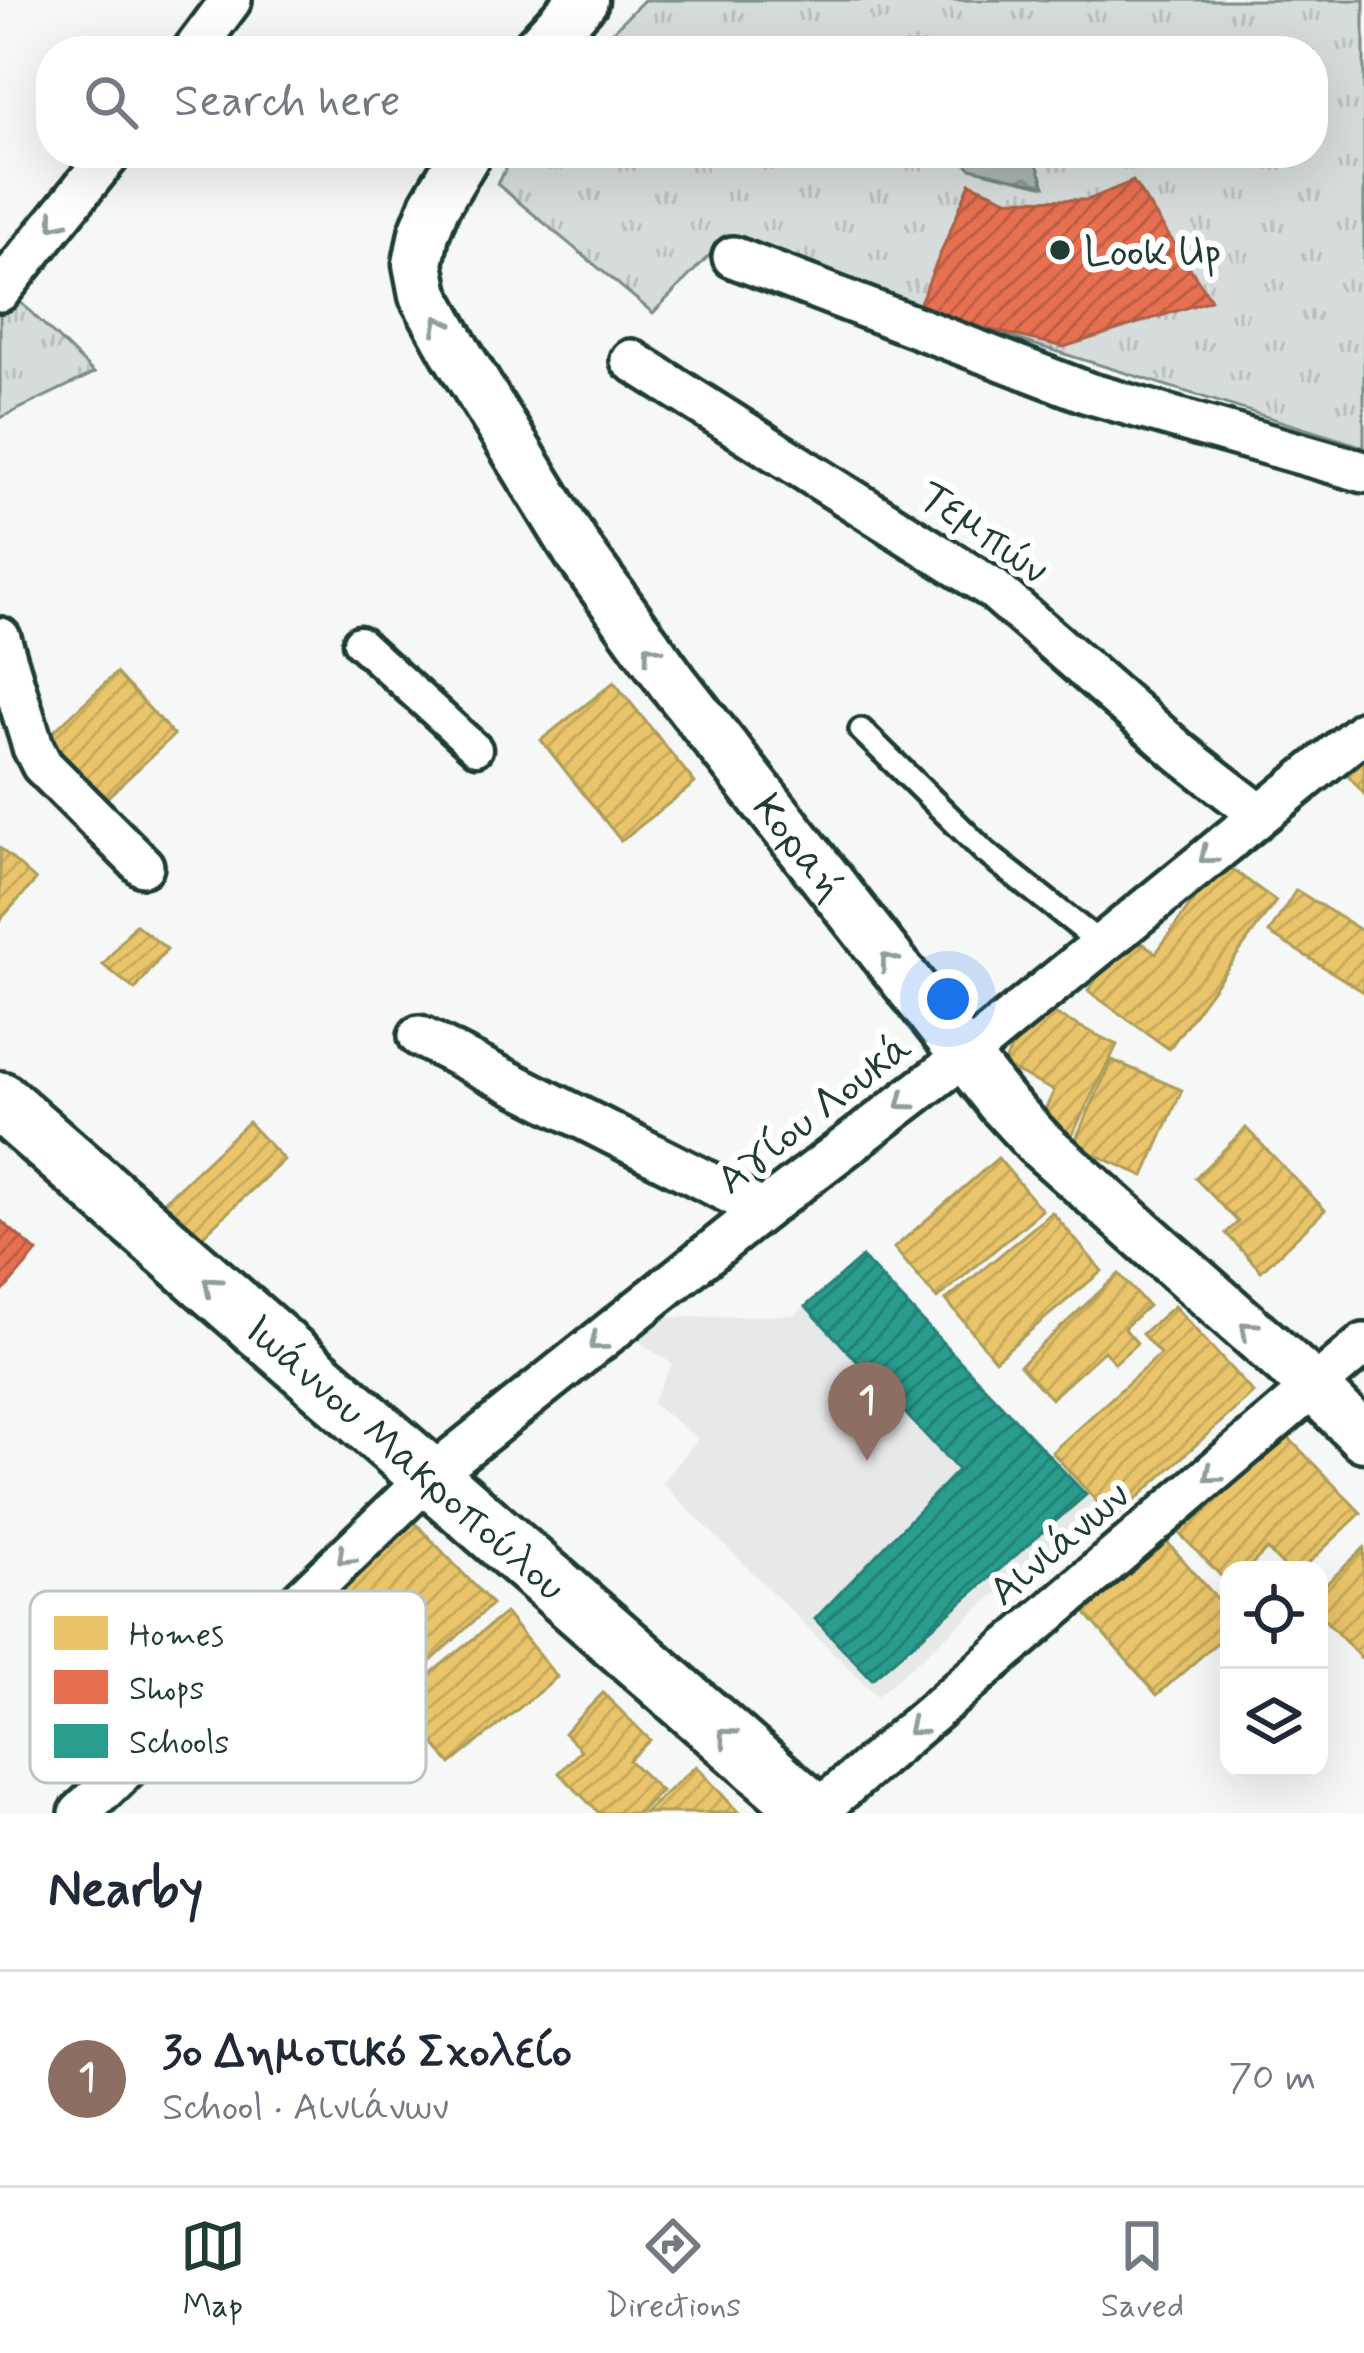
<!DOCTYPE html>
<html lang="en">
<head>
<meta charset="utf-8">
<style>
  :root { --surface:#fff; --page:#f6f6f7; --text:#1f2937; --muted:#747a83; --line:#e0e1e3; --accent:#1f3d34 }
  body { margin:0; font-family:Mynerve,sans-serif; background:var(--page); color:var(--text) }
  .controls { position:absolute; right:36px; bottom:36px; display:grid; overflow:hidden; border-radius:24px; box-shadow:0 12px 48px #0002 }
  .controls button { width:108px; height:108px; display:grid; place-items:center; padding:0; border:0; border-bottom:3px solid var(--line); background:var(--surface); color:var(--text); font:60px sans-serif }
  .you { position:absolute; left:948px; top:999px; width:42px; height:42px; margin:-30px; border:9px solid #fff; border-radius:50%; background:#1a73e8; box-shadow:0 0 0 18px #1a73e833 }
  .badge { display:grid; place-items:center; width:78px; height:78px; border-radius:50%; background:var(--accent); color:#fff; font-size:39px; font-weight:700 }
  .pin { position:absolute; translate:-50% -99px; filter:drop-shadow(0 3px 6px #0008) }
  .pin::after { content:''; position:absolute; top:63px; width:42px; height:36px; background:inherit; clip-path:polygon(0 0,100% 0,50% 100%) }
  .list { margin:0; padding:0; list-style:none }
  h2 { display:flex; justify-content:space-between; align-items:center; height:156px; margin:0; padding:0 48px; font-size:51px }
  h2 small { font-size:39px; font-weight:400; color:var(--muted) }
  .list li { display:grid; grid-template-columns:78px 1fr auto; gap:36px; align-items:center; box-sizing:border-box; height:216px; padding:0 48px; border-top:3px solid var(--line) }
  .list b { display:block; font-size:45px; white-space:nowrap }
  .list p { margin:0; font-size:39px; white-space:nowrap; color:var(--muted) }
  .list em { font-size:39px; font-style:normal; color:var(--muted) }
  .icon { flex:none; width:66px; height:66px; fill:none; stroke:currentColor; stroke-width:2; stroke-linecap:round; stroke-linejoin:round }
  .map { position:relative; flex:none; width:1364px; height:1813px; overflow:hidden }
  .search { position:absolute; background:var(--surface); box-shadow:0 12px 48px #0002; left:36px; right:36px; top:36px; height:132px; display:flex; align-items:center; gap:30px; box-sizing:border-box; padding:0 42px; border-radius:48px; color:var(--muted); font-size:45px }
  .sheet { height:372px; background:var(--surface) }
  nav { display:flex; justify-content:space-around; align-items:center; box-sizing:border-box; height:168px; border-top:3px solid var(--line); background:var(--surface); font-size:33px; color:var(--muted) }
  nav a { display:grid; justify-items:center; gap:6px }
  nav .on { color:var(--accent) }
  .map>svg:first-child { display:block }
  .built { fill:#e6e9e8 }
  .park { fill:url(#park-tufts); stroke:#7a8c88; stroke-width:3 }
  .water { fill:url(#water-ripples); stroke:#72857f; stroke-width:3 }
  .homes { fill:url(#homes-hatch); stroke:#ac9c5a; stroke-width:3 }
  .shops { fill:url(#shops-hatch); stroke:#ab6048; stroke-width:3 }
  .schools { fill:url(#schools-hatch); stroke:#278074; stroke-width:3 }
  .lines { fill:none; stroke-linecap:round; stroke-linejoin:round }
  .service-casing { stroke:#1f3d34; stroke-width:30 }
  .pedestrian-casing { stroke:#1f3d34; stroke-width:39 }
  .minor-casing { stroke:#1f3d34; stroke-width:48 }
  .tertiary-casing { stroke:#1f3d34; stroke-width:57 }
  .secondary-casing { stroke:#1f3d34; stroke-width:66 }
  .service { stroke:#fff; stroke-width:21 }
  .pedestrian { stroke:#fff; stroke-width:30 }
  .minor { stroke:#fff; stroke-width:39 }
  .tertiary { stroke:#fff; stroke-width:48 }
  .secondary { stroke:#fff; stroke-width:57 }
  .oneway { stroke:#8f9e9a }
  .poi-dot { fill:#1f3d34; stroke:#fff; stroke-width:4.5 }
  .labels { text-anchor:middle; stroke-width:12; stroke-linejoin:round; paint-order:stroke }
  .poi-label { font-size:42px; fill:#1f3d34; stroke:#fff; text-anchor:start }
  .street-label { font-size:42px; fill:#1f3d34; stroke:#fff }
  .key { fill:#fff; stroke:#bcc5c2; stroke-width:3 }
  .key-label { font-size:33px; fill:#1f3d34 }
</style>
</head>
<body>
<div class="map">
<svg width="1364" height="1813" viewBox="0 0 1364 1813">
  <defs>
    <pattern id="park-tufts" width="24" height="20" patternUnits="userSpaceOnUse" patternTransform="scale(3)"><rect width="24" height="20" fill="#d6dcdb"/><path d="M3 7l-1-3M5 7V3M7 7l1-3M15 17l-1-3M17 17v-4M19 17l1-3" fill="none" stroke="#b7bebd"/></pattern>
    <pattern id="water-ripples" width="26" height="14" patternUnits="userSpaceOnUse" patternTransform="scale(3)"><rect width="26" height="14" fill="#aab5b1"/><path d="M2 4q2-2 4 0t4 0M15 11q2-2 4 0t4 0" fill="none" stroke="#8a9491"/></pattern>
    <pattern id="homes-hatch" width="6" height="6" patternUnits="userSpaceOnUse" patternTransform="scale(3)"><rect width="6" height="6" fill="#e9c46a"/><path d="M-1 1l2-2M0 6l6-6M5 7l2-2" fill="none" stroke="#c7a95c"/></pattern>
    <pattern id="shops-hatch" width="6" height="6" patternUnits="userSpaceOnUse" patternTransform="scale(3)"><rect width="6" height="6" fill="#e76f51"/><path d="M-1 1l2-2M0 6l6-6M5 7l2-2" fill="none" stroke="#bb5c44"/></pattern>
    <pattern id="schools-hatch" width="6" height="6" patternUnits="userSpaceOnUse" patternTransform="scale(3)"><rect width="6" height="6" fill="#2a9d8f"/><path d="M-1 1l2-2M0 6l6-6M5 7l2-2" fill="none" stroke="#238176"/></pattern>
  </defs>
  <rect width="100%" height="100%" fill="#f6f7f7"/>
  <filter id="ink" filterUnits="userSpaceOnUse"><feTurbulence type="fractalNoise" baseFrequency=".00833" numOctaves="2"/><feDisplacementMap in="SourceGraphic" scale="24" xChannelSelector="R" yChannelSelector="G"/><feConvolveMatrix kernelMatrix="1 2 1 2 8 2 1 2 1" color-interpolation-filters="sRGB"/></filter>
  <g filter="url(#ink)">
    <path class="built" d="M862 1257 1097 1506 877 1696 662 1483 698 1439 652 1403 672 1364 614 1324 641 1301 662 1318 795 1315Z"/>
    <g class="park">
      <path d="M644 0H1364V447L965 323 729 235 653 313 497 184 515 153H1313V51H593Z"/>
      <path d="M11 293 94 373 0 418V306Z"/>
    </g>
    <path class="water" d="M956 153H1033L1045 186 970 168Z"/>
    <g class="homes">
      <path d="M116 673 174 735 95 809 37 747Z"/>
      <path d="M614 682 695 783 621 841 541 740Z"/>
      <path d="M1364 751V794L1343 769Z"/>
      <path d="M0 848 36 880 0 920Z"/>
      <path d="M1221 861 1276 901 1169 1049 1088 991 1129 933 1156 953Z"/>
      <path d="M1296 890 1364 932V992L1269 933Z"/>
      <path d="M135 924 167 949 135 990 103 965Z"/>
      <path d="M1034 1004 1117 1045 1064 1151 1033 1135 1054 1091 1003 1065Z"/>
      <path d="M1112 1060 1182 1090 1144 1176 1073 1145Z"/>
      <path d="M248 1122 284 1160 186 1251 155 1210Z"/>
      <path d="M1246 1128 1325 1210 1261 1271 1226 1233 1238 1222 1195 1178Z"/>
      <path d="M998 1158 1042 1210 937 1299 894 1248Z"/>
      <path d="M1052 1212 1102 1271 995 1360 946 1300Z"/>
      <path d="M1119 1274 1148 1306 1124 1328 1137 1343 1115 1363 1104 1351 1051 1399 1020 1365Z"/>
      <path d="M1174 1306 1253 1393 1113 1520 1052 1452 1160 1354 1142 1334Z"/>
      <path d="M1283 1432 1361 1513 1301 1570H1287L1267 1549 1246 1570H1229V1584L1178 1532Z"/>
      <path d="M407 1514 492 1604 410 1681 382 1652 362 1672 305 1611Z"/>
      <path d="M1161 1535 1229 1612V1632L1157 1695 1080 1607Z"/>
      <path d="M1364 1548V1661L1319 1614V1591Z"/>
      <path d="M505 1613 557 1677 451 1764 398 1700Z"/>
      <path d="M603 1693 650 1740 629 1760 661 1791 639 1813H599L559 1773 581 1750 564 1733Z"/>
      <path d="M696 1766 739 1813H644Z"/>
    </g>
    <g class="shops">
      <path d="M1133 181 1211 300 1064 347 916 312 970 183 1007 199 1088 200Z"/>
      <path d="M0 1220 37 1252 0 1295Z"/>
    </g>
    <path class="schools" d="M862 1257 1086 1495 872 1679 815 1619 958 1470 806 1306Z"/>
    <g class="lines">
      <defs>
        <path id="service" d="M861 730 985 852 1100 943"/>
        <path id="pedestrian" d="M359 642 476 749"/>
        <g id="minor">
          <path d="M193 51 231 0"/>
          <path d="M733 257 1088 393 1364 472"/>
          <path d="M0 291 111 153"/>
          <path d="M631 360 993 589 1183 755 1259 814"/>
          <path d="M0 638 33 747 42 765 143 866"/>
          <path d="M419 1036 763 1210"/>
          <path d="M80 1813 430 1476 763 1210 962 1058 1364 731"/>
          <path d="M815 1813 1364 1344"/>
        </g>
        <g id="tertiary">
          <path d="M536 51 583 0"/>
          <path id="s1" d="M466 153 435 205 424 233 418 264 424 295 454 349 578 551 673 683 1001 1102 1038 1142 1314 1387 1364 1437"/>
        </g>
        <g id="secondary">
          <path id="s2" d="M0 1101 814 1813"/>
        </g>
      </defs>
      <use href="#service" class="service-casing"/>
      <use href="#pedestrian" class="pedestrian-casing"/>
      <use href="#minor" class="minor-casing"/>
      <use href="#tertiary" class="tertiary-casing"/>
      <use href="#secondary" class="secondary-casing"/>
      <use href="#service" class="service"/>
      <use href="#pedestrian" class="pedestrian"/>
      <use href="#minor" class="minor"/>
      <use href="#tertiary" class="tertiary"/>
      <use href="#secondary" class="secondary"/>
    </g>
    <defs><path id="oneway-chevron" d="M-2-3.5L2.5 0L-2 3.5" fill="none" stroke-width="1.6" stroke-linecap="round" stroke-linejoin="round" transform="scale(3)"/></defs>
    <g class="oneway">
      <use href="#oneway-chevron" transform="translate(56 222) rotate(129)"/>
      <use href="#oneway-chevron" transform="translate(440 324) rotate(-118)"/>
      <use href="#oneway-chevron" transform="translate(651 652) rotate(-126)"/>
      <use href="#oneway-chevron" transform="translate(1207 856) rotate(141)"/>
      <use href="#oneway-chevron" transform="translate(888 961) rotate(-128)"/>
      <use href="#oneway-chevron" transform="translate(904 1102) rotate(143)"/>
      <use href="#oneway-chevron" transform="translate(211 1285) rotate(-139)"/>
      <use href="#oneway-chevron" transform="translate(1248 1329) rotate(-138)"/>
      <use href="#oneway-chevron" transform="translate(597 1343) rotate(141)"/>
      <use href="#oneway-chevron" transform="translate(1212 1475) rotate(140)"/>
      <use href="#oneway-chevron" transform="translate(345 1557) rotate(136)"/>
      <use href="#oneway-chevron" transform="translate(915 1728) rotate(140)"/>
      <use href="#oneway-chevron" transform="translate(726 1736) rotate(-139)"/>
    </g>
  </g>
  <circle class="poi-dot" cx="1060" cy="250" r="12"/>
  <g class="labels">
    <g class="poi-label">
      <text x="1084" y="265">Look Up</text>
    </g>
    <g class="street-label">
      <text transform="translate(985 531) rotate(35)" y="15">Τεμπών</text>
      <text dy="15" stroke="none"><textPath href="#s1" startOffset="822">Κοραή</textPath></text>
      <text transform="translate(813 1112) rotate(-38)" y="15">Αγίου Λουκά</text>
      <text dy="15" stroke="none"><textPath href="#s2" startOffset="540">Ιωάννου Μακροπούλου</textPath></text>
      <text transform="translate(1058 1542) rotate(-40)" y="15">Αινιάνων</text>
    </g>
  </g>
  <rect x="30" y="1591" width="396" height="192" rx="18" class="key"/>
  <rect x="54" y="1616" width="54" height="34" fill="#e9c46a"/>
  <rect x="54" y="1670" width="54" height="34" fill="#e76f51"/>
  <rect x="54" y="1724" width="54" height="34" fill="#2a9d8f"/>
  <g class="key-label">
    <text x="129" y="1645">Homes</text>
    <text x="129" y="1699">Shops</text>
    <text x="129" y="1753">Schools</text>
  </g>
</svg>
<div class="controls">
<button><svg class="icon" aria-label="locate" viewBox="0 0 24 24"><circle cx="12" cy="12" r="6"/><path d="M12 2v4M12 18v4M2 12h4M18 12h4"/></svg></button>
<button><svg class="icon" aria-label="layers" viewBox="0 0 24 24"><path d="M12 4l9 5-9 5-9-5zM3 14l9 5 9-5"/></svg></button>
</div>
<div class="you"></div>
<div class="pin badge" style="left:867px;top:1461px;background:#8d6e63">1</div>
<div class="search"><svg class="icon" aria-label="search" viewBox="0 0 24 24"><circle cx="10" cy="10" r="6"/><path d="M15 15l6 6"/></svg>Search here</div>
</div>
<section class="sheet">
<h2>Nearby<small></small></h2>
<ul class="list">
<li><span class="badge" style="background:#8d6e63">1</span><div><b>3ο Δημοτικό Σχολείο</b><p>School · Αινιάνων</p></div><em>70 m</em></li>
</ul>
</section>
<nav>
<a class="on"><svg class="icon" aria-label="map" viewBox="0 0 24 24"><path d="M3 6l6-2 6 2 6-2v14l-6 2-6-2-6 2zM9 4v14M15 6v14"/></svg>Map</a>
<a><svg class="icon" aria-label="directions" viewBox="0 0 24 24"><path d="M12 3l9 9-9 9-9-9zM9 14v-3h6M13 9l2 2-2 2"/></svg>Directions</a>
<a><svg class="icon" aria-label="saved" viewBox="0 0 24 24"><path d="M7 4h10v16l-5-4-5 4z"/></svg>Saved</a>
</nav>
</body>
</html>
